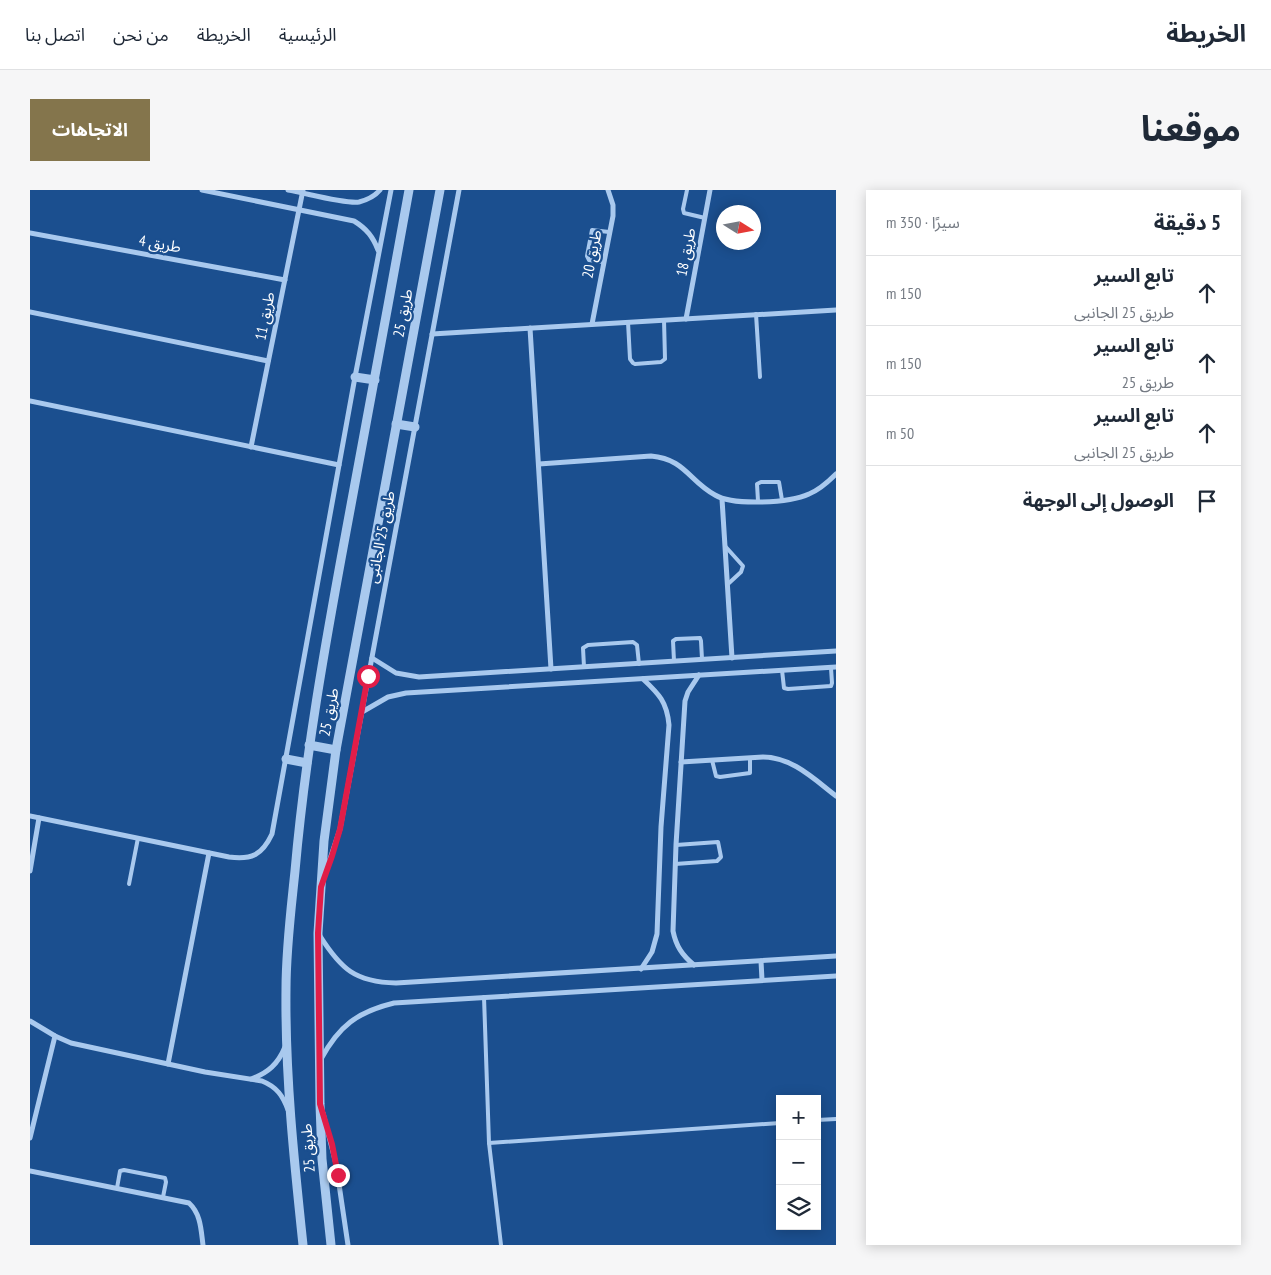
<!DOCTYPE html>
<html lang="ar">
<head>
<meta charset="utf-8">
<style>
  :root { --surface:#fff; --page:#f6f6f7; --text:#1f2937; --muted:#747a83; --line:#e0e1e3; --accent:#84754c }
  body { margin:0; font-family:"PT Sans Narrow","Noto Sans Arabic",sans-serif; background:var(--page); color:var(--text); direction:rtl }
  .controls { position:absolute; right:15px; bottom:15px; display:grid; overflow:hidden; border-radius:0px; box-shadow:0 2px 12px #0003 }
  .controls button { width:45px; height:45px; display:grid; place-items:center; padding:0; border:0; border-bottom:1px solid var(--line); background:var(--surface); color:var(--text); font:25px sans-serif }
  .compass { position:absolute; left:686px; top:15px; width:45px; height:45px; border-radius:50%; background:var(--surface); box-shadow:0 2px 12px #0003; rotate:101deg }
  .stop { position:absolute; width:15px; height:15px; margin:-11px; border:4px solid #e11d48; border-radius:50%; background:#fff }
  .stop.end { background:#e11d48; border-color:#fff; box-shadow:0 1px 5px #0008 }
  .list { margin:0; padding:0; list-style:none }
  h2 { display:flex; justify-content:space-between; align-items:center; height:65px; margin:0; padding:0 20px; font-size:21px }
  h2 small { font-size:16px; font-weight:400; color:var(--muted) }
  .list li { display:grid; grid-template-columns:32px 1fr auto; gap:15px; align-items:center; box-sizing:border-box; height:70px; padding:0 20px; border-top:1px solid var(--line) }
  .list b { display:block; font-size:19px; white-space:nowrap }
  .list p { margin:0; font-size:16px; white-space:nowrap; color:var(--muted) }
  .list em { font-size:16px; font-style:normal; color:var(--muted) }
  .icon { flex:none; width:28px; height:28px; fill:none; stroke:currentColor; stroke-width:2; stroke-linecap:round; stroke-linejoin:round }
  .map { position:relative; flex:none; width:806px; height:1055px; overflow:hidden; direction:ltr; border-radius:0px }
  header { display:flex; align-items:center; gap:30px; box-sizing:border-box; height:70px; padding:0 25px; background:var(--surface); border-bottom:1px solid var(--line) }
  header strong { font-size:24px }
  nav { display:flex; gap:28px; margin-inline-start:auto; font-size:18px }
  .intro { display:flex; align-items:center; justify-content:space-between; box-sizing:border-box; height:120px; padding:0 30px }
  h1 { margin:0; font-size:35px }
  .button { padding:12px 22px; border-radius:0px; background:var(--accent); color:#fff; font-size:18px; font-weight:700 }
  main { display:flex; gap:30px; padding:0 30px }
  aside { flex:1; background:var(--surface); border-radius:0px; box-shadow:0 2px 12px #0003 }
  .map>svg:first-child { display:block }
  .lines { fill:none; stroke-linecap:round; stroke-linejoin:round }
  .service { stroke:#a9c9ee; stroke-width:4 }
  .minor { stroke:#a9c9ee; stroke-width:5 }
  .tertiary { stroke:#a9c9ee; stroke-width:9 }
  .route { stroke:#e11d48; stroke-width:6 }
  .labels { text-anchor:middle; stroke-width:4.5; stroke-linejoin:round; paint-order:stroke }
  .street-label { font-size:15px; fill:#fff; stroke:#1b4f8f }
</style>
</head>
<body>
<header>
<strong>الخريطة</strong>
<nav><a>الرئيسية</a><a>الخريطة</a><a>من نحن</a><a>اتصل بنا</a></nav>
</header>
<div class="intro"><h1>موقعنا</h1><a class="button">الاتجاهات</a></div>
<main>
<aside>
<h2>5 دقيقة<small>سيرًا · 350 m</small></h2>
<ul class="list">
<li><svg class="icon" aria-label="ahead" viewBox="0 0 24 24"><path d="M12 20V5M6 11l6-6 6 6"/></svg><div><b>تابع السير</b><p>طريق 25 الجانبى</p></div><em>150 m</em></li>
<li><svg class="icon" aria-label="ahead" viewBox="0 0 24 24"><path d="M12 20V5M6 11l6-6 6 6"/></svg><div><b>تابع السير</b><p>طريق 25</p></div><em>150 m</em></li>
<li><svg class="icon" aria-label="ahead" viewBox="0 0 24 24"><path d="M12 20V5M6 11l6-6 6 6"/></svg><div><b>تابع السير</b><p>طريق 25 الجانبى</p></div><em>50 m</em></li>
<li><svg class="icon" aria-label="arrive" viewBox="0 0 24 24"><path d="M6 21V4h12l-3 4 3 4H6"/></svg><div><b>الوصول إلى الوجهة</b></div></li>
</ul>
</aside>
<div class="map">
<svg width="806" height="1055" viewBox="0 0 806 1055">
  <rect width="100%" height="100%" fill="#1b4f8f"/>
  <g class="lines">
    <g class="service">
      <path d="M657 0 653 19 654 23 675 28"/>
      <path d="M573 72 559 70 557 66 562 40 579 42"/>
      <path d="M726 124 730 187"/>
      <path d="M598 132 600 169 603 173 605 174 631 172 635 169 634 130"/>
      <path d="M728 311 727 294 731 292H749L752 310"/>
      <path d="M695 356 713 376 711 382 698 394"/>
      <path d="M644 471 643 451 646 449 670 448 671 451 672 469"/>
      <path d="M554 477 553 458 558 455 603 452 607 455 609 474"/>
      <path d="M752 480 754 498 758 499 801 496 802 493 801 478"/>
      <path d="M682 570 686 586 690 587 720 583V568"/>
      <path d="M645 674 687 671 691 667 688 652 646 655"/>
      <path d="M99 694 108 648"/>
      <path d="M454 807 459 953 471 1055"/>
      <path d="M787 930 806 929"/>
      <path d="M459 953 750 933"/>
      <path d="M87 998 90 981 94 980 135 988 136 992 133 1007"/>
    </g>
    <g class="minor">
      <path d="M172 0 324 31C337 39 343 47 348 60"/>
      <path d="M258 0C276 3 314 14 329 12 337 10 345 6 350 0"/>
      <path d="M0 43 255 90"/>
      <path d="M0 122 238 171"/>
      <path d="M656 129 680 0"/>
      <path d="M562 134 583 26V15L578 0"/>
      <path d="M500 138 521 479"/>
      <path d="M402 144 806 120"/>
      <path d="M0 211 309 275"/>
      <path d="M221 257 273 0"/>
      <path d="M509 274 621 266C655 269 659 291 685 305 703 316 760 313 779 304 789 300 798 292 806 284"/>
      <path d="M692 309 702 468"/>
      <path d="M342 468 366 483 389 487 806 461"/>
      <path d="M332 522 358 507 376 503 806 477"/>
      <path d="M651 572 733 567C762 567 784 589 806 606"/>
      <path d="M0 626 199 667C222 670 232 665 242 644L325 187 361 0"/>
      <path d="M0 681 9 628"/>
      <path d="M294 687 310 639 429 0"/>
      <path d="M290 746C311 779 325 792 366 793L806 766"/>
      <path d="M731 771 732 790"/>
      <path d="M664 775C652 765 646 756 643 741L646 655 655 511 658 502 669 485"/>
      <path d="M611 779 622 762 627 744 631 637 639 535C637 512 629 504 613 489"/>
      <path d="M0 831 25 846 41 853 175 882 232 891C247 897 253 906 258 920"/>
      <path d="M291 869C309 836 327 822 364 813L806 786"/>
      <path d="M138 874 179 663"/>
      <path d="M221 889C238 883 248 874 255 857"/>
      <path d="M293 923 306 974 318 1055"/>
      <path d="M0 948 25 846"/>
      <path d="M0 981 159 1013C171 1024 171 1040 173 1055"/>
    </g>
    <g class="tertiary">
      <path d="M325 187 345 190"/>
      <path d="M366 234 385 237"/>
      <path d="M279 555 306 560"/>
      <path d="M256 569 277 573"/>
      <path d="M273 1055C264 970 255 884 256 799 256 759 261 720 265 681 275 567 295 455 316 342 338 228 358 114 379 0"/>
      <path d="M301 1055 292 969 290 914 288 743 294 651 306 560 410 0"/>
    </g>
  </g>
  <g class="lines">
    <path class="route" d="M308 985 302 954 290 914 288 743 291 697 302 666 310 639 338 486"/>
  </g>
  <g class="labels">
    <g class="street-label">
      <text transform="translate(130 54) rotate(10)" y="5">طريق 4</text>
      <text transform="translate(656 62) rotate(-79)" y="5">طريق 18</text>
      <text transform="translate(562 64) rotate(-79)" y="5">طريق 20</text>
      <text transform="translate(373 123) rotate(-79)" y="5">طريق 25</text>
      <text transform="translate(235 126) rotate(-79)" y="5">طريق 11</text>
      <text transform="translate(351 347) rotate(-79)" y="5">طريق 25 الجانبى</text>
      <text transform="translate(299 522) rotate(-79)" y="5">طريق 25</text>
      <text transform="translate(278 958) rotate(-94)" y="5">طريق 25</text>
    </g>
  </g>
</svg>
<div class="controls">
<button>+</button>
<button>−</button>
<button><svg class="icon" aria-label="layers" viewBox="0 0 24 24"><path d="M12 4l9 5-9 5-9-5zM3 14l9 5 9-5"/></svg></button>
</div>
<svg class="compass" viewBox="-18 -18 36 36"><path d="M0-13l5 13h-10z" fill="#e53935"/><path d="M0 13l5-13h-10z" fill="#747a83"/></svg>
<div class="stop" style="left:338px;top:486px"></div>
<div class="stop end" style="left:308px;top:985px"></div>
</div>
</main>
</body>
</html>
